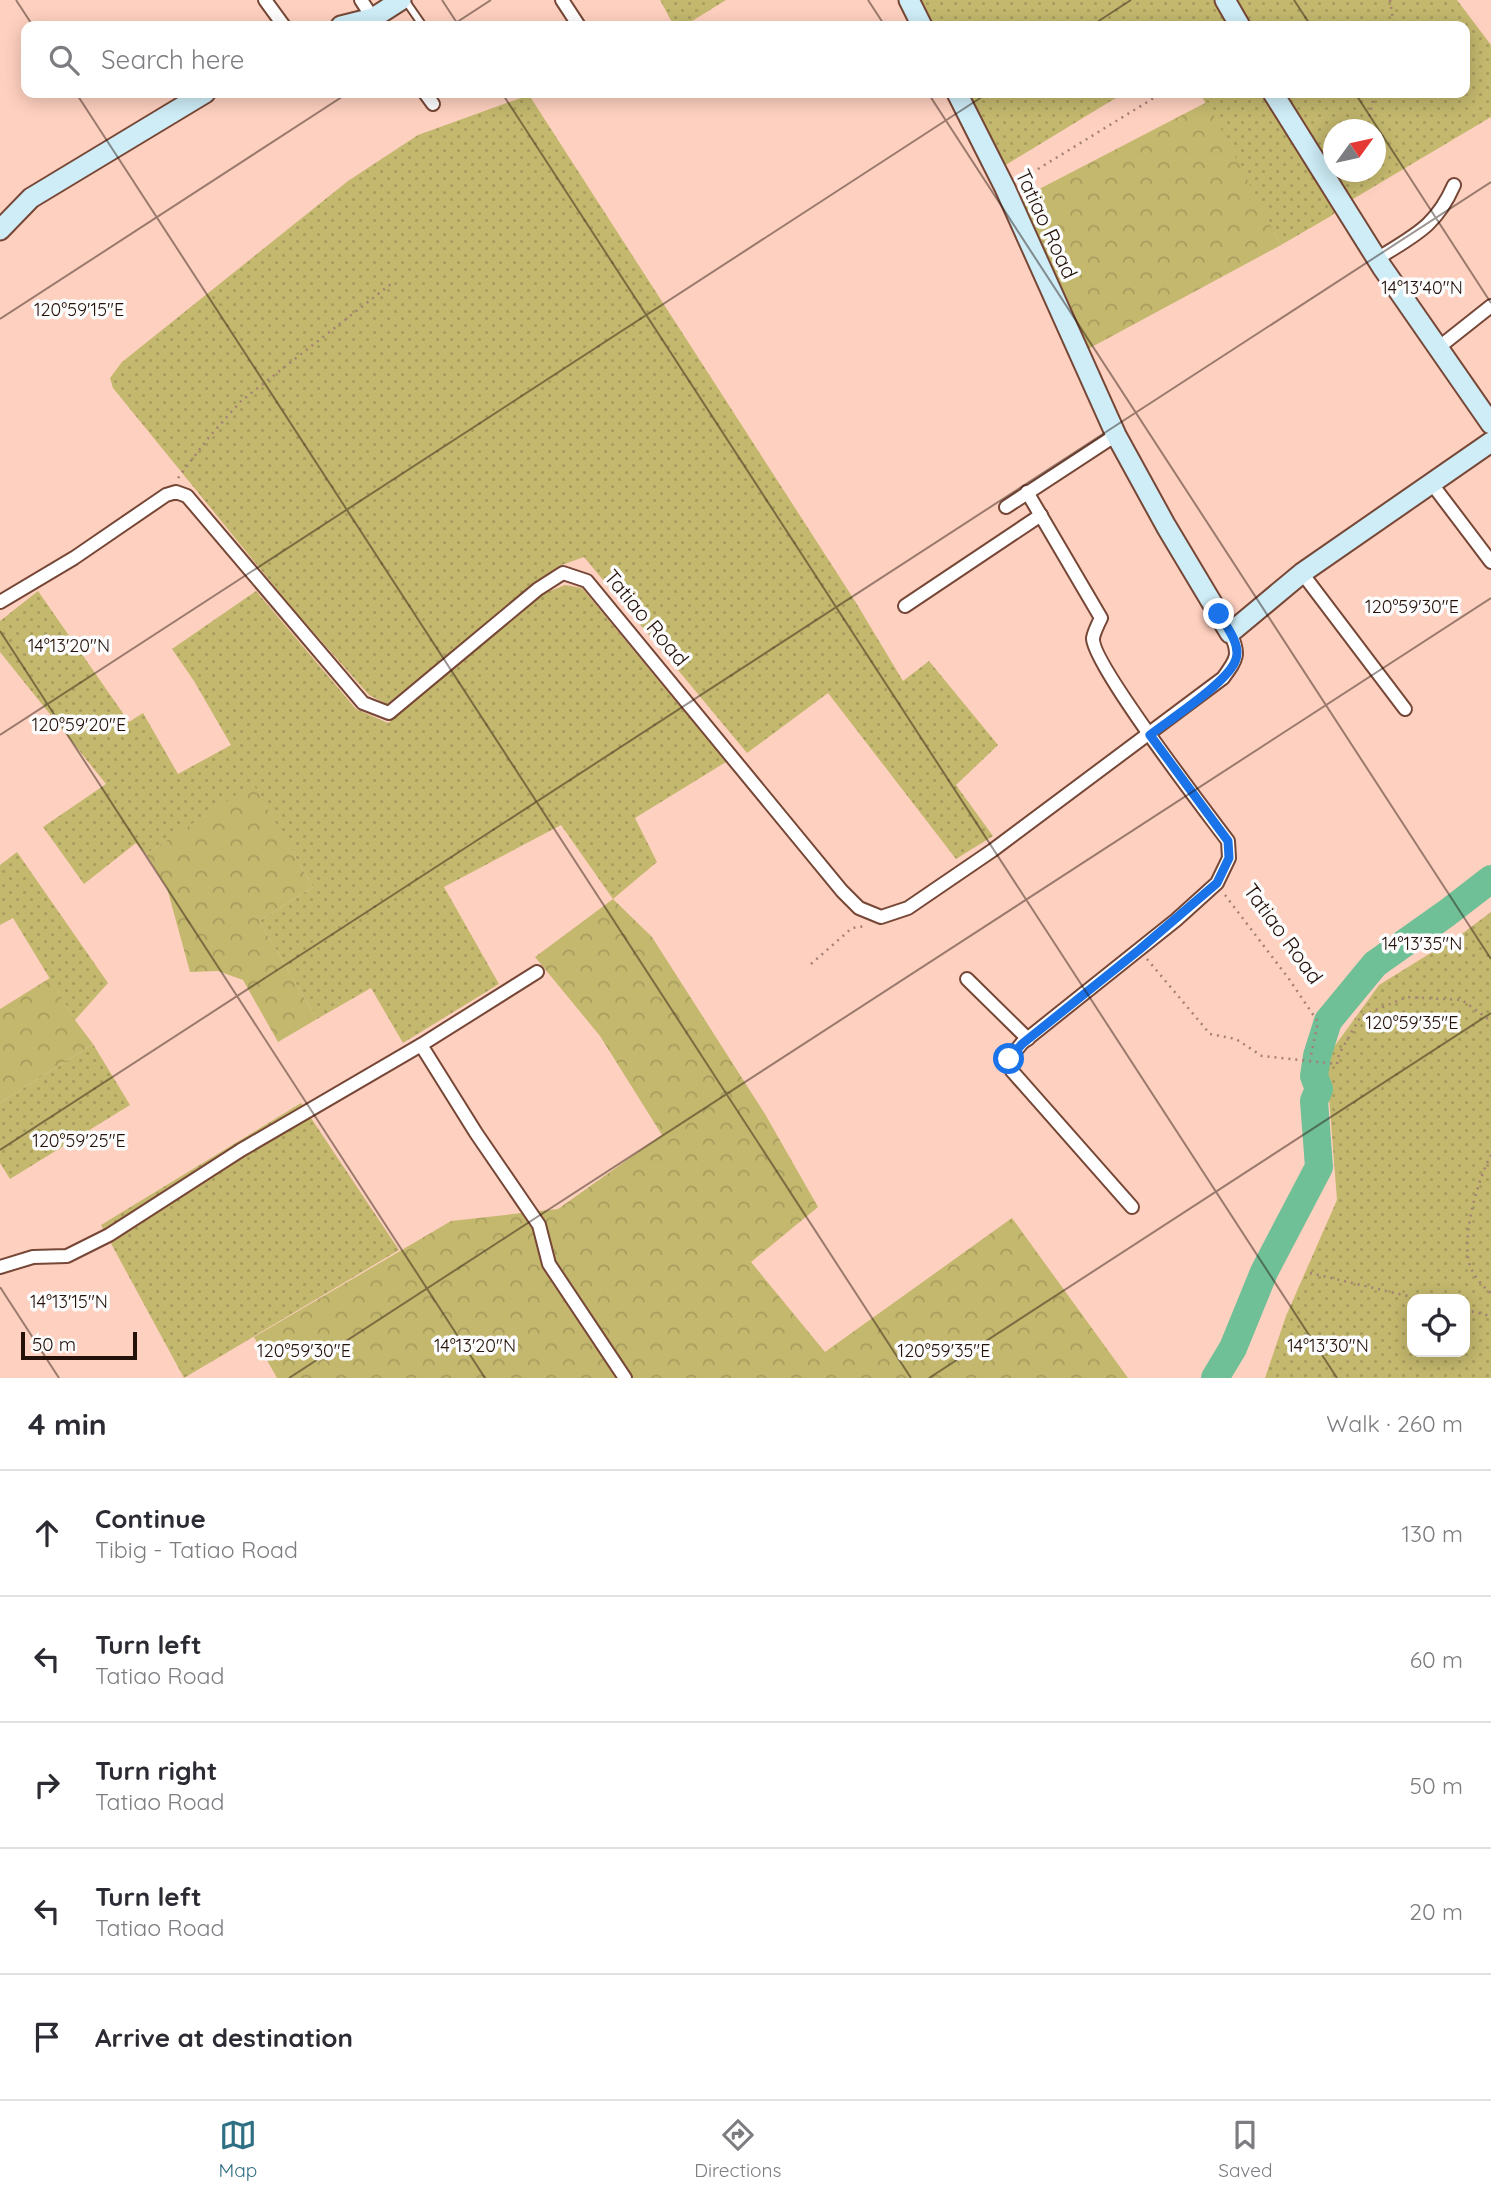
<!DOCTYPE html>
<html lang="en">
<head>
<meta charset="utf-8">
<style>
  :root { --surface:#fff; --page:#f2f2f3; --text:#2b2b33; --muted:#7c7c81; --line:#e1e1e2; --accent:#2e6f83 }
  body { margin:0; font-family:Quicksand,sans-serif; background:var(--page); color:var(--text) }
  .controls { position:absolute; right:21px; bottom:21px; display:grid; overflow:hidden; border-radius:14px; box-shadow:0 4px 18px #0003 }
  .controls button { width:63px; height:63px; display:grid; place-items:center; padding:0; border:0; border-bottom:2px solid var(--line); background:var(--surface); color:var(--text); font:35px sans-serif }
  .compass { position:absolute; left:1323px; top:119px; width:63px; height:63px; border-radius:50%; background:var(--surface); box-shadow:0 4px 18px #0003; rotate:57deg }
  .scale { position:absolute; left:21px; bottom:18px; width:116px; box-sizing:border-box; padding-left:7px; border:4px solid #24110a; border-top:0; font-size:19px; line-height:24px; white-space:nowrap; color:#24110a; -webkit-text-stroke:5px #fcfcfc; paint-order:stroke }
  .stop { position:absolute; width:21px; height:21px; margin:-16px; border:5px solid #1a73e8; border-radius:50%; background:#fff }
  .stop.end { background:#1a73e8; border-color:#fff; box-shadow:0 2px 7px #0008 }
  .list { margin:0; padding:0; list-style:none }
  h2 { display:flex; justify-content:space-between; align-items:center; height:91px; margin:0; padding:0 28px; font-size:30px }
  h2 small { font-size:23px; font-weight:400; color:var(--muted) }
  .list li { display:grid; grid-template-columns:46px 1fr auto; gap:21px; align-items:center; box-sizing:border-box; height:126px; padding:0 28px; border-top:2px solid var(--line) }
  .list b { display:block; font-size:26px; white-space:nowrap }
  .list p { margin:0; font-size:23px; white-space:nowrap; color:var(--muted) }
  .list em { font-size:23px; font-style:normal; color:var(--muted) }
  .icon { flex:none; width:38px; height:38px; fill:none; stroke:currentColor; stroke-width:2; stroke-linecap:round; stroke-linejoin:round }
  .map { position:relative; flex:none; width:1491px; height:1378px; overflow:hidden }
  .search { position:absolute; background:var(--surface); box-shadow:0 4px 18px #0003; left:21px; right:21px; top:21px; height:77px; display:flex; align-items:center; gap:18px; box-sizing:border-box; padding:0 24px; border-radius:14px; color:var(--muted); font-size:26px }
  .sheet { height:721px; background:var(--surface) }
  nav { display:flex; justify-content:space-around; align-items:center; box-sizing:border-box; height:98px; border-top:2px solid var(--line); background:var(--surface); font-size:19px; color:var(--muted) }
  nav a { display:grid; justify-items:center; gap:4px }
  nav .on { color:var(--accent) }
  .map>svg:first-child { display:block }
  .grass { fill:url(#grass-dots); fill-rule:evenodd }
  .forest { fill:url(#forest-crowns) }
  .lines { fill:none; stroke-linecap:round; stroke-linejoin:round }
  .river { stroke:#6fbf97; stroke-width:28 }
  .lane-casing { stroke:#764736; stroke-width:10 }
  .street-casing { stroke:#764736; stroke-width:16 }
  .secondary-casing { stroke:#764736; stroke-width:23 }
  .path { stroke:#a48175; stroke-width:2.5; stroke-dasharray:2 5; stroke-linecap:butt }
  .lane { stroke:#fff; stroke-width:6 }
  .street { stroke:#fff; stroke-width:12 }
  .secondary { stroke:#ceedf7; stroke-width:19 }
  .route { stroke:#1a73e8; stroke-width:9 }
  .ticks { fill:none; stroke:#24110a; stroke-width:2; stroke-opacity:0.45 }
  .labels { text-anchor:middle; stroke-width:7; stroke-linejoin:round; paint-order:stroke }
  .street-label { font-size:21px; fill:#24110a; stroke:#fcfcfc }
  .ticks-label { font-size:18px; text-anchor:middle; fill:#24110a; stroke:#fcfcfc; stroke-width:7; stroke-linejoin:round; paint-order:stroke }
</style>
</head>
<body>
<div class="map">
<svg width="1491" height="1378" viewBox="0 0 1491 1378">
  <defs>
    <pattern id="grass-dots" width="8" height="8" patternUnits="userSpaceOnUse" patternTransform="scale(1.75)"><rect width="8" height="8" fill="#c4b86e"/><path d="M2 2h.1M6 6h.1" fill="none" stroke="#a89d5e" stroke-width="1.8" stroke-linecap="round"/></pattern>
    <pattern id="forest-crowns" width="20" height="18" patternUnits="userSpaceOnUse" patternTransform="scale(1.75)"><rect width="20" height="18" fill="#c4b86e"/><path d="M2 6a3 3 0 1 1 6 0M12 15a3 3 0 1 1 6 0" fill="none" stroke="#a89d5e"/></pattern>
  </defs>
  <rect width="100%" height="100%" fill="#fed0bf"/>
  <g class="grass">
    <path d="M660 0H726L684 26H674Z"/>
    <path d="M921 0H1457L1491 45V117L1348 202 1331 216 1281 245 1200 93H1465V26H934ZM1334 130H1376V172H1334Z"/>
    <path d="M967 93H1124L1004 166Z"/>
    <path d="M529 95 855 601 903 681 929 661 998 745 956 785 993 836 956 859 828 693 747 753 584 557 559 566 387 704 369 695 292 608 113 388 110 378 122 362 348 181 418 135Z"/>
    <path d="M565 585 582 588 726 762 635 818 657 862 613 899 561 825 444 887 499 984 403 1043 371 988 317 1019 259 921 313 887 253 785 146 854 136 843 84 884 43 827 106 784 0 652V621L38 591 129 722 143 713 178 774 231 745 194 681 172 649 256 591 356 709 388 723 545 593Z"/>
    <path d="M17 852 108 983 75 1020 13 918 0 925V865Z"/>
    <path d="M1491 912V1378H1265L1286 1316 1337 1200 1326 1058 1379 985 1463 933ZM1412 1299H1465V1352H1412Z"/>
    <path d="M93 1044 130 1105 10 1179 0 1163V1103Z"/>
    <path d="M301 1103 399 1250 184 1378 101 1225Z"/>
  </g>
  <g class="forest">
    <path d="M1207 102 1281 245 1088 349 1020 199Z"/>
    <path d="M253 784 313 887 259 921 317 1019 278 1042 243 980 218 971 190 972 167 888 146 854Z"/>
    <path d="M613 899 652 937 765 1114 818 1207 751 1262 825 1352 1012 1218 1128 1378H277L254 1337 451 1221 558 1209 662 1135 600 1036 535 957Z"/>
    <path d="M50 978 75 1020 93 1044 0 1103V1009Z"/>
  </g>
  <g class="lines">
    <path class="river" d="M1215 1378 1233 1348 1264 1272 1319 1167 1314 1101 1319 1089 1314 1076 1317 1056 1328 1021 1375 964 1447 913 1491 879"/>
    <defs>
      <path id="lane" d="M405 0 423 26"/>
      <g id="street">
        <path d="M265 0 284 26"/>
        <path d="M361 0 378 26"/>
        <path d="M562 0 579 26"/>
        <path d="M425 93 433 104"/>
        <path d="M1377 259C1414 235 1435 228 1454 185"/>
        <path d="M1438 348 1491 306"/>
        <path d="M1432 484 1491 562"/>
        <path d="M1027 492 1101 618C1098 624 1094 632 1093 638 1091 662 1207 813 1228 841L1229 858 1217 883 1176 920 1022 1043 1009 1059 1012 1071 1132 1207"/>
        <path d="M1006 507 1116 435"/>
        <path d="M1302 573 1405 709"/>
        <path d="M0 602 74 558 166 495 176 492 187 496 363 703 389 713 538 589 563 573 587 581 842 891 859 908 881 917 908 908 993 850 1223 678C1236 660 1241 655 1230 633"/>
        <path d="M905 606 1041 515"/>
        <path d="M967 979 1028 1039"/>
        <path d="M421 1045 476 1133 539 1225 549 1264 625 1378"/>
        <path d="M0 1267 33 1257 67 1256 109 1235 241 1150 421 1045 537 972"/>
      </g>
      <g id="secondary">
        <path d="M909 0 922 26"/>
        <path d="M1225 0 1240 26"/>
        <path d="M341 26 373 18 401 0"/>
        <path d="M957 93 1005 188 1116 435 1166 526 1230 633 1302 573 1491 442"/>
        <path d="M1273 93 1382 267 1491 424"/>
        <path d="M0 230 31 198 205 93"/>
      </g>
    </defs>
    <use href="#lane" class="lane-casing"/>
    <use href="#street" class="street-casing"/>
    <use href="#secondary" class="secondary-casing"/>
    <g class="path">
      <path d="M1390 0 1394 26"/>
      <path d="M1366 130 1375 93"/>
      <path d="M1020 180 1162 93"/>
      <path d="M1346 180 1354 172"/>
      <path d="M178 478 209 437 241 401 391 284"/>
      <path d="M1225 895 1289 979 1318 1022 1310 1060"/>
      <path d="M1147 959 1210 1034 1236 1039 1262 1056 1337 1064 1339 1054 1361 1016 1407 997 1462 1000 1491 1021"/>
      <path d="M811 964 852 928 866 926"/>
      <path d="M1491 1155C1478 1179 1464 1229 1468 1257 1470 1272 1480 1284 1491 1293"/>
      <path d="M1310 1273 1420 1299"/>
      <path d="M1465 1310 1491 1316"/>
    </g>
    <use href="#lane" class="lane"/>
    <use href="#street" class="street"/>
    <use href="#secondary" class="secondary"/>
  </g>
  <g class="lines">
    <path class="route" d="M1009 1059 1022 1044 1139 950 1217 883 1229 858 1228 841 1150 735C1169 720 1230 681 1236 659 1241 644 1226 626 1219 614"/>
  </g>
  <path class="ticks" d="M16 0 33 26M442 0 459 26M868 0 885 26M1294 0 1311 26M451 26 491 0M1091 26 1131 0M76 93 911 1378M502 93 1337 1378M928 93 1491 959M1355 93 1491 303M0 319 348 93M0 631 485 1378M0 735 988 93M0 1150 1491 182M0 1287 59 1378M289 1378 1491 598M929 1378 1491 1013"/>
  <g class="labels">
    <g class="street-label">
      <text transform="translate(1046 224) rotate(65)" y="7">Tatiao Road</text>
      <text transform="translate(646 618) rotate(50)" y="7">Tatiao Road</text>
      <text transform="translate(1283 934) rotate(54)" y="7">Tatiao Road</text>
    </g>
  </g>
  <g class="ticks-label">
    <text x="1422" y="294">14°13'40"N</text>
    <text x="79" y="316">120°59'15"E</text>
    <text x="1412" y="613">120°59'30"E</text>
    <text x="69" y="652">14°13'20"N</text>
    <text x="79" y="731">120°59'20"E</text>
    <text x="1422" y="950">14°13'35"N</text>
    <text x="1412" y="1029">120°59'35"E</text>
    <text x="79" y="1147">120°59'25"E</text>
    <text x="69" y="1308">14°13'15"N</text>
    <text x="475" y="1352">14°13'20"N</text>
    <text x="1328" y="1352">14°13'30"N</text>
    <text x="304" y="1357">120°59'30"E</text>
    <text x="944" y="1357">120°59'35"E</text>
  </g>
</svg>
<div class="controls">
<button><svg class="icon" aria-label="locate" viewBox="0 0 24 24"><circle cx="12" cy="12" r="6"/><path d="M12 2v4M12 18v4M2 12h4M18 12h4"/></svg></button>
</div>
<svg class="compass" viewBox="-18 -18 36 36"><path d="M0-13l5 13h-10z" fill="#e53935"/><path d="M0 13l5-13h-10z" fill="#7c7c81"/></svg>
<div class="scale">50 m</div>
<div class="stop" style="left:1009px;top:1059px"></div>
<div class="stop end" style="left:1219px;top:614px"></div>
<div class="search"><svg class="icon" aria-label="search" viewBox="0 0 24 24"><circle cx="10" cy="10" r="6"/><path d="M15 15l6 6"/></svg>Search here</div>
</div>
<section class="sheet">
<h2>4 min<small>Walk · 260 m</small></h2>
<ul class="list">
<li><svg class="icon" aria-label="ahead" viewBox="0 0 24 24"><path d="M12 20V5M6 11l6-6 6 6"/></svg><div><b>Continue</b><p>Tibig - Tatiao Road</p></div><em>130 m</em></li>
<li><svg class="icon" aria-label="left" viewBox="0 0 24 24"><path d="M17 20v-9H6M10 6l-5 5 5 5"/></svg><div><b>Turn left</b><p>Tatiao Road</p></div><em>60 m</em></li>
<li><svg class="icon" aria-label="right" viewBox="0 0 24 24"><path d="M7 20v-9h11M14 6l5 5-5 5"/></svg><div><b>Turn right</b><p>Tatiao Road</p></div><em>50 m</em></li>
<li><svg class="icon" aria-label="left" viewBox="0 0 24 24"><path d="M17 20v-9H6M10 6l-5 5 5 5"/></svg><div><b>Turn left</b><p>Tatiao Road</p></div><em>20 m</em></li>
<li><svg class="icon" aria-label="arrive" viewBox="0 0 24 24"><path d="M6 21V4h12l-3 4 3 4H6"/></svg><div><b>Arrive at destination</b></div></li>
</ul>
</section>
<nav>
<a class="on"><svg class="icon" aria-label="map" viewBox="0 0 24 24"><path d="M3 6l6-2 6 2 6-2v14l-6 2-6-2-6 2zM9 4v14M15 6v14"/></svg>Map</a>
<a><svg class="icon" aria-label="directions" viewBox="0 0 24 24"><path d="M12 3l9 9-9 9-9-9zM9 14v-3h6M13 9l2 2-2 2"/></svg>Directions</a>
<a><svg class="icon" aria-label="saved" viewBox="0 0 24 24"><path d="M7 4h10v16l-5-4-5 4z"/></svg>Saved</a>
</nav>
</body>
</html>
